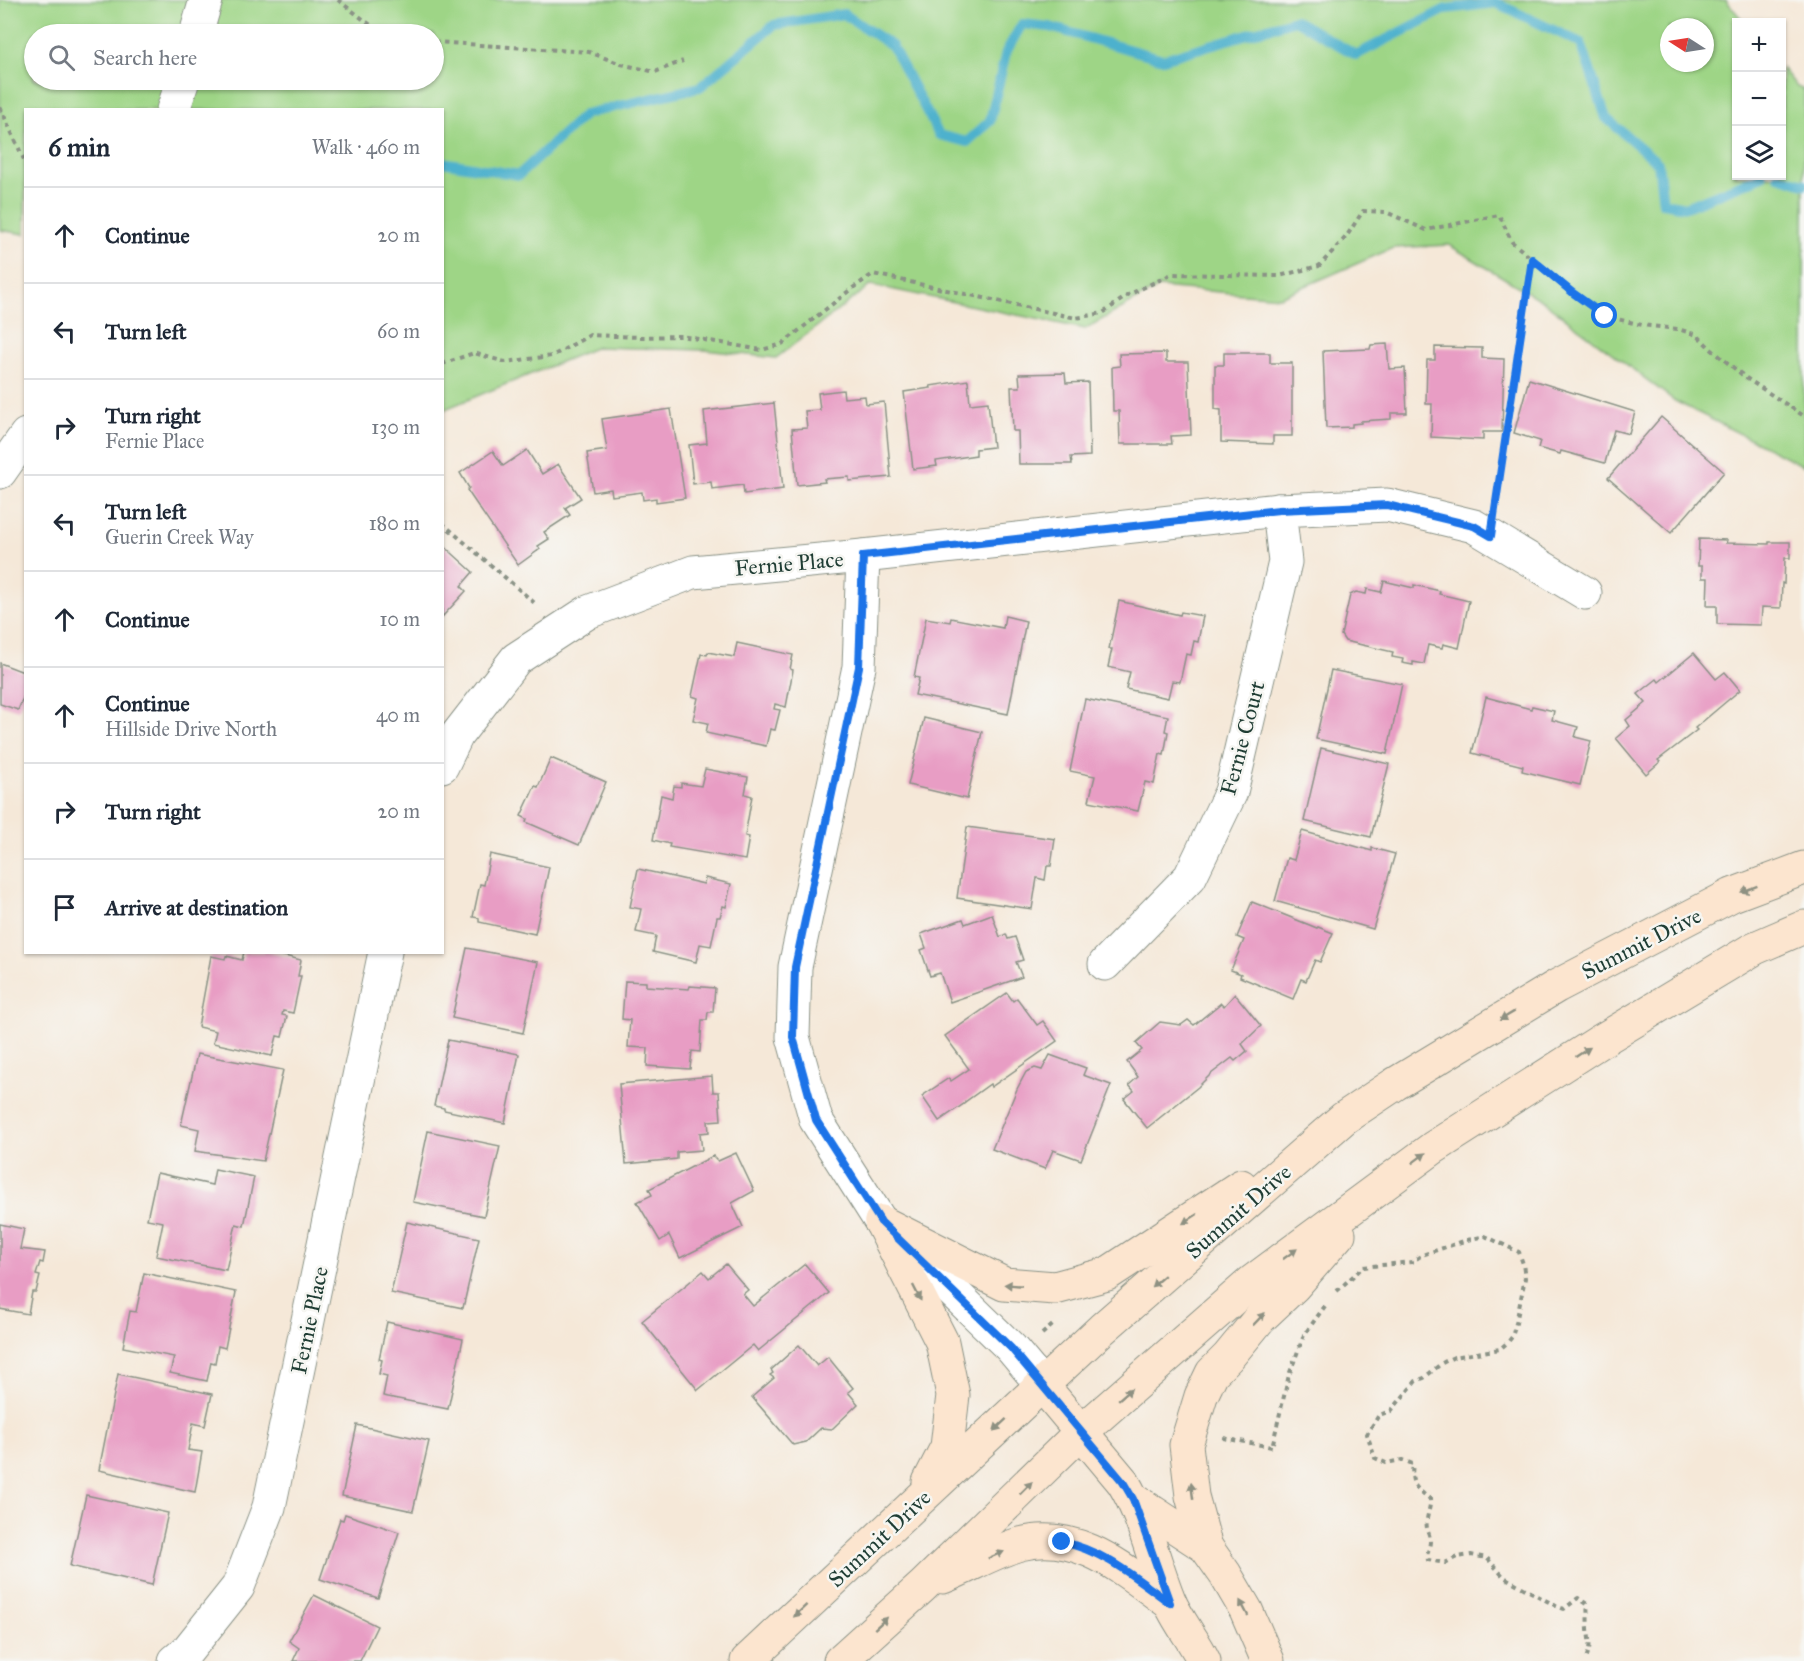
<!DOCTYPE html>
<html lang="en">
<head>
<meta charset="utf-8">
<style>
  :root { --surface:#fff; --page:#f2f2f3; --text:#1f2937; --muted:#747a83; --line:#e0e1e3 }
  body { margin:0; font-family:"IM FELL Great Primer",serif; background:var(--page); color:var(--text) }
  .controls { position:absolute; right:18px; top:18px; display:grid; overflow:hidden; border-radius:0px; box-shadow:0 2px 4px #0004 }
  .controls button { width:54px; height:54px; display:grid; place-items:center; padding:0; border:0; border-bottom:2px solid var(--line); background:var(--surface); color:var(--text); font:30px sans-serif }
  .compass { position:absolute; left:1660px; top:18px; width:54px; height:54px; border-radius:50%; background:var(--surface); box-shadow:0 2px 4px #0004; rotate:282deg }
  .stop { position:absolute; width:18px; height:18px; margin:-14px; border:4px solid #1a73e8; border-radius:50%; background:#fff }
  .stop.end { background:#1a73e8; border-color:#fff; box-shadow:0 2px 6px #0008 }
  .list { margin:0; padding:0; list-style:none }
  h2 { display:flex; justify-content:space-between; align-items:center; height:78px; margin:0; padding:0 24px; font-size:26px }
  h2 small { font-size:20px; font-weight:400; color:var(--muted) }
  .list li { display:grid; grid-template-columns:39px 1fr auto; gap:18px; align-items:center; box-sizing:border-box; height:96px; padding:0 24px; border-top:2px solid var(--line) }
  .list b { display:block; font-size:22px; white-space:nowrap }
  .list p { margin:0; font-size:20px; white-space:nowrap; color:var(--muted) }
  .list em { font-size:20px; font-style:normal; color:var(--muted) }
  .icon { flex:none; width:33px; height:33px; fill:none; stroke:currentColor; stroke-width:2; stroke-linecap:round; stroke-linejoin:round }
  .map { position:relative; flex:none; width:1804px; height:1661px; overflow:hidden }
  .search { position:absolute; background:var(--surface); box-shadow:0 2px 4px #0004; left:24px; top:24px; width:420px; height:66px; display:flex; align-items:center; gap:15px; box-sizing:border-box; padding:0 21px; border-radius:33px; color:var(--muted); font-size:22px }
  .panel { position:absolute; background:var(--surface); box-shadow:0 2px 4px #0004; left:24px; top:108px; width:420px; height:846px; border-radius:0px }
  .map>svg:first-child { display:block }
  .green { fill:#9ed586; stroke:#5e895d; stroke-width:1.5; fill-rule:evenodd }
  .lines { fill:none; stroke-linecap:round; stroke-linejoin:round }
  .stream { stroke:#4eb1cd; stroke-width:10 }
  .building { fill:#e89dc4 }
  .street-casing { stroke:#8a9286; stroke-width:35 }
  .secondary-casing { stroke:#8a9286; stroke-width:35 }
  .path { stroke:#8a9286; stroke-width:4; stroke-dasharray:4.5 4.5; stroke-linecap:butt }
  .street { stroke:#fff; stroke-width:33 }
  .secondary { stroke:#fce5cf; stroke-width:33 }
  .oneway { fill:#8e9182 }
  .route { stroke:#1a73e8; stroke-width:8 }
  .labels { text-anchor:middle; stroke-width:5; stroke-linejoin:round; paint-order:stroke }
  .street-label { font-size:22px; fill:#1f3d34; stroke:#f6f6f2 }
</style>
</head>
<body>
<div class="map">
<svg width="1804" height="1661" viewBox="0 0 1804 1661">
  <rect width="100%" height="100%" fill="#f6f6f2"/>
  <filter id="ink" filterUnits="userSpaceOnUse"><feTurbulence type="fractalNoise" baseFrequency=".0167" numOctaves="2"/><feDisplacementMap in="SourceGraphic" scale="12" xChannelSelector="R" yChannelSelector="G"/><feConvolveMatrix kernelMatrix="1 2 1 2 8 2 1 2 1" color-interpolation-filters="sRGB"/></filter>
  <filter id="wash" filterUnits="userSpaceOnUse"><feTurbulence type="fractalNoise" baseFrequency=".008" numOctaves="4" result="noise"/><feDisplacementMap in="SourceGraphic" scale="24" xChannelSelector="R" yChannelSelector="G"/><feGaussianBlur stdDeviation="1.35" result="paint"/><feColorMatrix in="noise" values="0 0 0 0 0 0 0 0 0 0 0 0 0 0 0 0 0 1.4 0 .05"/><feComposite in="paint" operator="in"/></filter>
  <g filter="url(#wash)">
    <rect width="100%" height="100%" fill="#f5e8d8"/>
    <path class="green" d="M0 0H1726L1744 22H1736V176H1782V68L1797 87 1804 90V466L1675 401 1544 302 1449 245 1393 248 1280 297 1159 287 1085 329 871 285 776 358 705 350 597 347 443 410 442 110H26L25 234 0 230ZM1669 27H1705V63H1669ZM34 34H434V80H34Z"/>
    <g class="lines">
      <g class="stream">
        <path d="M442 162 519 175 585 114 700 87 774 25 844 14 892 46 939 135 967 142 990 121 1006 52 1022 24 1050 27 1163 59 1295 20 1356 55 1446 9 1496 3 1581 43 1606 118 1658 163 1663 203 1686 207 1762 176"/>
        <path d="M1778 176 1804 184"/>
      </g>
    </g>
    <g id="blocks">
      <g class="building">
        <path d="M1387 344 1389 369 1405 368 1407 413H1391V419L1361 421V423L1352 424V427L1326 428 1323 351 1370 349 1371 345Z"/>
        <path d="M1435 347 1482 348V358L1504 359 1502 432H1483V440L1431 437 1432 404H1426L1427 360H1435Z"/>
        <path d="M1166 353V362H1188L1191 435 1171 436 1172 444H1120L1119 411H1113L1112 367 1120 366 1119 354Z"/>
        <path d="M1224 353H1270V363H1292V436H1273V444L1221 442V410L1215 409V365H1224Z"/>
        <path d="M1065 373 1066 383 1088 382 1090 456 1071 457 1072 464H1019L1018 431H1013L1011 387H1020L1019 374Z"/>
        <path d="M1529 379 1635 412 1629 434 1614 430 1605 463 1561 451 1560 454 1538 448 1540 441 1514 433Z"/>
        <path d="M968 380 970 404 988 402 993 447 976 449V455L936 461 937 466 913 469 904 392 931 388 930 386Z"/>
        <path d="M843 390 844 398 865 396 866 404 884 402 891 477 849 481V477L824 479 825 482 797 485 792 429 807 428 805 411 820 410 818 393Z"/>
        <path d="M774 403 783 489 744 494 743 485 712 489 711 482 693 484 689 445 707 443 704 411Z"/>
        <path d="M671 409 685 498 656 502V498L643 500 642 492 612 496 611 489 593 492 587 453 607 450 602 419Z"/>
        <path d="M1661 417 1724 472 1671 533 1608 478Z"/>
        <path d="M527 450 542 474 558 464 581 498 565 508 570 515 544 532 549 539 538 546 540 549 518 565 467 490 469 488 460 473 493 451 503 466Z"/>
        <path d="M1699 539 1727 540 1726 543 1769 544V542H1790V558H1785L1784 584 1782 583 1781 608 1762 607 1761 625 1717 624V606H1707L1708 578H1702V566H1698Z"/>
        <path d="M442 544 473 572 461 586 466 591 442 617Z"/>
        <path d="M1384 581 1414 588V585L1440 591 1439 594 1469 601 1459 648 1443 644 1442 648 1428 645 1424 664 1413 662V665L1402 663 1403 659 1392 657 1393 652 1345 641 1341 635 1350 595 1356 592 1366 594 1367 589 1381 592Z"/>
        <path d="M1119 601 1180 615 1181 612 1203 616 1198 642 1194 641 1191 655 1186 654 1180 682 1172 681 1168 698 1126 689 1130 672 1108 667 1112 649H1109Z"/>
        <path d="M1005 616 1026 621 1008 714 915 695 919 678 914 677 926 618 950 622 951 618 1003 628Z"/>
        <path d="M737 643 793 655 790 669 793 670 786 707 775 704 774 709 780 710 775 730 770 729 766 746 706 733 708 723 693 720 698 698 692 696 701 654 707 655 708 652 734 657Z"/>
        <path d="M1694 653 1716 679 1725 672 1740 690 1695 728 1697 730 1658 760 1660 762 1646 774 1616 738 1630 726 1626 720 1646 703 1638 694 1657 679 1659 682Z"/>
        <path d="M0 663 26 673V691L18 710 0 704Z"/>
        <path d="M1331 670 1402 684 1387 754 1316 739Z"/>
        <path d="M1486 697 1531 709 1532 706 1554 711 1552 720 1578 727 1575 737 1591 741 1580 785 1522 771 1523 766 1472 753Z"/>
        <path d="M1085 699 1168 716 1165 731 1168 732 1164 755 1160 754 1154 784 1145 782 1138 811 1089 801 1095 776 1070 771Z"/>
        <path d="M924 718 982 732 967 799 908 785Z"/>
        <path d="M1321 748 1389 764 1371 837 1304 821Z"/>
        <path d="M551 758 606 782 579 845 526 822 527 819 521 816 535 786 538 787Z"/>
        <path d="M705 769 748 777 745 794 752 796 745 836 749 837 745 860 669 847 670 844 653 840 661 795 672 798 674 786 681 787V783L701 786Z"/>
        <path d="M967 827 1055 839 1051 866H1047L1045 880 1037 878 1032 909 957 898Z"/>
        <path d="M1302 831 1372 851V848L1395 854 1373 929 1275 901 1287 858 1294 860Z"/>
        <path d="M490 854 549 867 535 934 479 922V918L473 917 480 884 484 885Z"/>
        <path d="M638 869 704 884 705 878 731 884 726 907 723 906 720 917H717L711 946 700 944 696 962 653 952 656 936 636 932 641 909 630 907Z"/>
        <path d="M1252 902 1317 928 1318 927 1333 933 1320 962 1315 960 1306 981 1301 979 1293 999 1240 977 1241 974 1231 970 1244 940 1237 937Z"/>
        <path d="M992 914 1000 937 1006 934 1008 939 1015 937 1023 960 1016 962 1022 977 950 1002 940 973 930 976 921 950 926 948 921 934 963 919 965 924Z"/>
        <path d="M467 948 538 962 523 1033 452 1018Z"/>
        <path d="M244 952H268L301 960 298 976H301L293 1013 283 1011 282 1015 287 1016 282 1037 277 1036 272 1056 213 1043 216 1031 198 1027 211 956 225 959 226 956 242 960Z"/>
        <path d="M625 981 646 982V986L689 989 690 986 715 988 713 1012H708L707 1020H702L700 1052 692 1051 690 1069 647 1066 648 1048 628 1047 630 1020 622 1019Z"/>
        <path d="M1007 993 1013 1001 1017 998 1037 1025 1043 1021 1057 1041 991 1087 990 1084 965 1102V1103L939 1121 922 1096 949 1078 951 1081 969 1069 945 1036Z"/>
        <path d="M1235 994 1261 1026 1242 1044 1247 1051 1235 1061 1232 1058 1211 1074 1198 1087 1147 1128 1124 1099 1134 1091 1129 1085 1138 1077 1127 1062 1142 1050 1136 1043 1160 1022 1181 1025 1188 1020 1194 1025 1221 1003 1224 1006Z"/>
        <path d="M448 1040 519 1054 505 1123 444 1110V1108L434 1106Z"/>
        <path d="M197 1054 283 1070 263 1161 195 1151 199 1129 181 1125Z"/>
        <path d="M1050 1055 1086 1068 1083 1075 1111 1085 1081 1160 1053 1150 1045 1169 992 1149 1017 1089 1026 1072 1035 1068 1042 1070Z"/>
        <path d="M712 1076 713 1092H719L721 1120 708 1121 709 1132 700 1133 702 1150 677 1152V1159L626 1164 619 1084Z"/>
        <path d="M428 1131 500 1146 484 1216 413 1202Z"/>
        <path d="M736 1153 754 1191 732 1203 743 1227 680 1258 669 1235 660 1241 637 1202 652 1195 649 1189 713 1156 718 1161Z"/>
        <path d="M215 1169 254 1177 244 1226 236 1224 226 1270 156 1256 163 1222 147 1219 157 1173 212 1185Z"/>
        <path d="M407 1222 479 1238 463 1308 391 1293Z"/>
        <path d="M0 1224 24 1229 20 1249 45 1252 43 1263 40 1262 36 1275 40 1276 36 1292H32L28 1314 0 1309Z"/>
        <path d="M726 1264 748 1290 743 1294 753 1306 805 1264 829 1293 758 1351 753 1345 698 1390 642 1321 703 1271 709 1278Z"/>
        <path d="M144 1273 236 1292 225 1348 218 1346 215 1363 211 1362 207 1381 170 1373 174 1357 123 1347 130 1311 136 1312Z"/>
        <path d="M387 1322 463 1339 448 1409 383 1396 387 1376 379 1374 382 1360 379 1359Z"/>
        <path d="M799 1345 817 1366 828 1357 853 1388 848 1392 858 1404 832 1429 821 1428 806 1442 793 1445 752 1397 774 1378 770 1375 773 1373 771 1370Z"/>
        <path d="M118 1374 212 1394 205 1426 193 1423 188 1450 202 1452 195 1492 99 1470Z"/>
        <path d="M357 1425 429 1441 413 1511 342 1496Z"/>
        <path d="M86 1495 168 1513 152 1585 70 1566Z"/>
        <path d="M345 1514 399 1532 378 1598 320 1579 340 1519 343 1520Z"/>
        <path d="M314 1595 377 1626 360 1661H293L299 1648 289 1641Z"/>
      </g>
    </g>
  </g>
  <g filter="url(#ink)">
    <use href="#blocks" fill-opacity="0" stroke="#8a9286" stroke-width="1.5"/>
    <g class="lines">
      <defs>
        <g id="street">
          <path d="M196 34 206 0"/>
          <path d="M173 110 183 80"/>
          <path d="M0 472 26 435"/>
          <path d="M863 556 859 667 795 967 793 1037 816 1120 881 1222 1011 1348 1042 1385"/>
          <path d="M442 766 457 735 516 659 588 612 693 572 863 556 1279 510 1387 505 1474 526 1585 593"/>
          <path d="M1105 964 1190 877 1231 792 1285 562 1279 510"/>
          <path d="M175 1661 187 1651 238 1587 269 1507 385 952"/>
        </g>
        <g id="secondary">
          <path d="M881 1222 1004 1284 1055 1288 1107 1274 1241 1186"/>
          <path d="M881 1222 942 1342 953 1395 947 1447 929 1482"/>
          <path d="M1042 1385 1123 1482C1145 1518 1153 1561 1169 1600 1177 1620 1194 1640 1204 1661"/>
          <path d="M1133 1499 1206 1547 1225 1574 1246 1610 1268 1661"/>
          <path d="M1206 1547 1192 1496 1186 1445 1201 1396 1212 1373 1228 1357 1260 1318 1294 1286 1339 1234"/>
          <path d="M943 1577C968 1567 995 1551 1020 1544 1079 1528 1126 1572 1170 1603"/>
          <path d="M747 1661 1102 1329 1344 1118 1395 1084 1557 986 1732 895 1804 868"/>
          <path d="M840 1661 923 1586 1081 1432 1253 1281 1433 1148 1599 1042 1755 948 1804 927"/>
        </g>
      </defs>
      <use href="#street" class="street-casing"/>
      <use href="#secondary" class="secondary-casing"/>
      <g class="path">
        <path d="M338 0 381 33 387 34"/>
        <path d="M434 42 589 52 621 64 655 72 683 61"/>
        <path d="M0 107 26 164"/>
        <path d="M442 364 474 353 505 362 552 356 590 335 640 337 681 336 762 350 782 344 850 290 873 274 1076 318 1103 313 1128 295 1172 274 1279 276 1319 266 1346 237 1363 211 1386 212 1426 230 1499 215 1512 242 1573 293 1605 316 1642 325 1678 329 1697 335 1711 349 1746 378 1804 416"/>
        <path d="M1496 500 1532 259"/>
        <path d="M442 523 537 605"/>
        <path d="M1337 1291 1363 1267 1412 1262 1422 1255 1467 1240 1485 1236 1519 1252 1523 1264 1525 1278 1516 1323 1512 1337 1508 1342 1500 1349 1454 1357 1442 1363 1424 1378 1416 1381 1391 1411 1379 1415 1367 1434 1375 1458 1386 1463 1402 1460 1413 1464C1410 1485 1415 1487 1430 1499 1431 1509 1425 1518 1427 1528 1428 1533 1430 1535 1430 1541 1430 1548 1426 1553 1428 1560L1445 1563 1457 1557 1471 1555 1487 1558 1504 1577 1556 1606 1564 1609 1578 1598 1587 1604C1588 1612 1587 1620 1588 1628 1589 1645 1592 1644 1585 1661"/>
        <path d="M1042 1334 1055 1323"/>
        <path d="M1223 1438 1272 1447 1289 1375 1304 1335 1325 1306"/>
      </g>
      <use href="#street" class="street"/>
      <use href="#secondary" class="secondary"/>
    </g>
    <defs><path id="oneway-solid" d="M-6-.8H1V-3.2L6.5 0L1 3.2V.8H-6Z" transform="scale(1.5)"/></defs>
    <g class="oneway">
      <use href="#oneway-solid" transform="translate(1749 889) rotate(159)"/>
      <use href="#oneway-solid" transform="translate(1507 1016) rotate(149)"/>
      <use href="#oneway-solid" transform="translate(1583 1052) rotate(-33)"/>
      <use href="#oneway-solid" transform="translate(1419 1158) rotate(-37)"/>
      <use href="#oneway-solid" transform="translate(1190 1219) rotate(147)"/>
      <use href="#oneway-solid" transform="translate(1290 1254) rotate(-36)"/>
      <use href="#oneway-solid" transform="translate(1158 1281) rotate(139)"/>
      <use href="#oneway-solid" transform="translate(1013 1285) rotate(-175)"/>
      <use href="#oneway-solid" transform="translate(917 1293) rotate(63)"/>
      <use href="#oneway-solid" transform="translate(1259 1319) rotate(-46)"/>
      <use href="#oneway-solid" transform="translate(1125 1394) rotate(-41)"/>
      <use href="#oneway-solid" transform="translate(1000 1425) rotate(137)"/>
      <use href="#oneway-solid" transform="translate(1026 1488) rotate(-45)"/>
      <use href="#oneway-solid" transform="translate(1192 1491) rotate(-98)"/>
      <use href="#oneway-solid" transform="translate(996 1555) rotate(-23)"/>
      <use href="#oneway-solid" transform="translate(1244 1608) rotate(-118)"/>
      <use href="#oneway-solid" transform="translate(800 1611) rotate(137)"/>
      <use href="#oneway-solid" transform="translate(881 1623) rotate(-42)"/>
    </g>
  </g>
  <g class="lines" filter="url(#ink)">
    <path class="route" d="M1062 1542C1105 1551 1135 1578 1170 1603L1133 1499 1123 1482 1011 1348 881 1222 816 1120 793 1037 795 967 859 667 863 556 1279 510 1387 505 1474 526 1491 536 1532 259 1573 293 1605 316"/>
  </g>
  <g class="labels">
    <g class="street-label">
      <text transform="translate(789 563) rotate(-5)" y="8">Fernie Place</text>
      <text transform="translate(1242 738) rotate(-75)" y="8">Fernie Court</text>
      <text transform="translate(1641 943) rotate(-27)" y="8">Summit Drive</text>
      <text transform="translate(1238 1211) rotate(-41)" y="8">Summit Drive</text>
      <text transform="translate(309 1320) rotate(-78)" y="8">Fernie Place</text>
      <text transform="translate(879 1538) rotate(-43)" y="8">Summit Drive</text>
    </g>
  </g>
</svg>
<div class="controls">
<button>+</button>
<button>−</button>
<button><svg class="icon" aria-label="layers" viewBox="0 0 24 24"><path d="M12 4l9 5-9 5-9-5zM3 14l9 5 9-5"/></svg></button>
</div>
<svg class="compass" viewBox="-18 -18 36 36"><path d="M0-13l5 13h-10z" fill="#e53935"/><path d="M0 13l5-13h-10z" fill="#747a83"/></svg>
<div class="stop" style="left:1605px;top:316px"></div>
<div class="stop end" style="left:1062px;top:1542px"></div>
<div class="search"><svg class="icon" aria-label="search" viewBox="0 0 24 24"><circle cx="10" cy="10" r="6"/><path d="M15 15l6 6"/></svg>Search here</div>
<section class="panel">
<h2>6 min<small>Walk · 460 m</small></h2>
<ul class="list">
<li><svg class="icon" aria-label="ahead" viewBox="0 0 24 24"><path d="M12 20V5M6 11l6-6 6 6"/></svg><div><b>Continue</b></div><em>20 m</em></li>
<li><svg class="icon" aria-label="left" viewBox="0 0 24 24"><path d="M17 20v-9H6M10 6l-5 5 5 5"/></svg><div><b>Turn left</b></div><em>60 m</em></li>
<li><svg class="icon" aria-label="right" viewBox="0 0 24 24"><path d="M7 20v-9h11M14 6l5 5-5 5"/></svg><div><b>Turn right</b><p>Fernie Place</p></div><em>130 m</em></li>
<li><svg class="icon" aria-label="left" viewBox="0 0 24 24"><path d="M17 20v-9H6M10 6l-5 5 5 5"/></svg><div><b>Turn left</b><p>Guerin Creek Way</p></div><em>180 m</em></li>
<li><svg class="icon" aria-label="ahead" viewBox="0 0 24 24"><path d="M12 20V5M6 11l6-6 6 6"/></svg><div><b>Continue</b></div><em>10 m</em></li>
<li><svg class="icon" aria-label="ahead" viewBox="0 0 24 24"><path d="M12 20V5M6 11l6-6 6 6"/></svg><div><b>Continue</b><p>Hillside Drive North</p></div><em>40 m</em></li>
<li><svg class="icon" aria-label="right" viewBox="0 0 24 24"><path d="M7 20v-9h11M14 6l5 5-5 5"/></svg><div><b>Turn right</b></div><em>20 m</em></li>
<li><svg class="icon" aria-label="arrive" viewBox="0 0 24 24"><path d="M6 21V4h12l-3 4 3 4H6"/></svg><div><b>Arrive at destination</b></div></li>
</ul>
</section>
</div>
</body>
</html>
